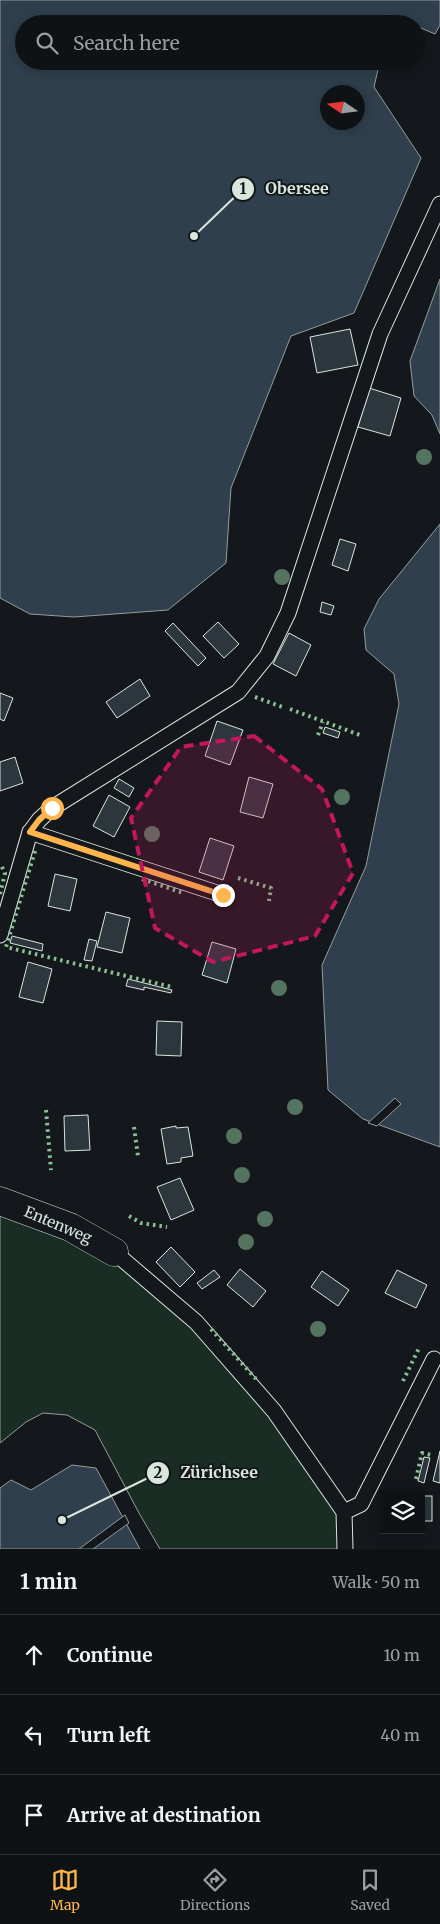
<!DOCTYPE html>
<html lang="en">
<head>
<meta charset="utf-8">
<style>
  :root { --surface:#0f1215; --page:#1d2022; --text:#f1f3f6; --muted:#9b9ea0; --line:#2f3234; --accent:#ffb74d }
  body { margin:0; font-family:Merriweather,serif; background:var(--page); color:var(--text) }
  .controls { position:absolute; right:15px; bottom:15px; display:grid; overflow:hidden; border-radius:0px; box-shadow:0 2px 12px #0003 }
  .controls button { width:45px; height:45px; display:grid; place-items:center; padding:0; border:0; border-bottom:1px solid var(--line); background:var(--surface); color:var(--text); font:25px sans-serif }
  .compass { position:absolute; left:320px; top:85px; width:45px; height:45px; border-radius:50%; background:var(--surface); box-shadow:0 2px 12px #0003; rotate:283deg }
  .stop { position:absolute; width:15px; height:15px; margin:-11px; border:4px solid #ffb74d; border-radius:50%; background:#fff }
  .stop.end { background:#ffb74d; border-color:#fff; box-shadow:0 1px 5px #0008 }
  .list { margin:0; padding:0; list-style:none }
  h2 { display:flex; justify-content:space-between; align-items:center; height:65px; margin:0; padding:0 20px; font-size:21px }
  h2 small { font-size:16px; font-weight:400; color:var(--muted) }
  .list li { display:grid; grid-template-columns:32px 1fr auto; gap:15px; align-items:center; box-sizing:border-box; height:80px; padding:0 20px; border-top:1px solid var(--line) }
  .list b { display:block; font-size:19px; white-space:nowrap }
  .list em { font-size:16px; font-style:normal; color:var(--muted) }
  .icon { flex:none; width:28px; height:28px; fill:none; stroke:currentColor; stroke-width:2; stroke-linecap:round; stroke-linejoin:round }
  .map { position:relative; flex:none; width:440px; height:1549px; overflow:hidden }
  .search { position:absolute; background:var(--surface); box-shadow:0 2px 12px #0003; left:15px; right:15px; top:15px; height:55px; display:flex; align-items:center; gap:12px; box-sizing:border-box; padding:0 18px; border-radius:28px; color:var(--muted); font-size:19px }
  .sheet { height:305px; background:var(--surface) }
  nav { display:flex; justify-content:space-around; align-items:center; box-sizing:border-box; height:70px; border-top:1px solid var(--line); background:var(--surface); font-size:14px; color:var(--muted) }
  nav a { display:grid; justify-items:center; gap:2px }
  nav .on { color:var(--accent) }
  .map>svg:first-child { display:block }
  .green { fill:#1a2d24; stroke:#939e99 }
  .water { fill:#2f3f4d; stroke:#939e99; fill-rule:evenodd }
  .pier { fill:#14181c; stroke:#939e99 }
  .building { fill:#2c363c; stroke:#d8e6dc }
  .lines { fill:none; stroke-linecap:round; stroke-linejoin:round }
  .service-casing { stroke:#d8e6dc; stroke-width:17 }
  .minor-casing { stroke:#d8e6dc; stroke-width:29 }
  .service { stroke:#14181c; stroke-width:15 }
  .minor { stroke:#14181c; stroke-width:28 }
  .hedge { stroke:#8ac095; stroke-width:4; stroke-dasharray:2.5 4; stroke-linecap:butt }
  .tree { fill:#55745f }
  .route { stroke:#ffb74d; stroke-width:6 }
  .marked { fill:#c2185b; fill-opacity:0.2; stroke:#c2185b; stroke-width:4; stroke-dasharray:10 6; stroke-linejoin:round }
  .labels { text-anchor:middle; stroke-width:4; stroke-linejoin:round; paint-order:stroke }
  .street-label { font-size:15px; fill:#d8e6dc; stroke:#14181c }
  .leader { fill:none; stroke:#d8e6dc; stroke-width:2 }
  .callout-dot { fill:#d8e6dc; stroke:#14181c; stroke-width:2 }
  .mark-label { font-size:15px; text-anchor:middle; font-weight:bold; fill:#111 }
  .callout-label { font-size:16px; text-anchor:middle; font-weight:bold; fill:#d8e6dc; stroke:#14181c; stroke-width:4; stroke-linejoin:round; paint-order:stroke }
</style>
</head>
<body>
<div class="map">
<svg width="440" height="1549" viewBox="0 0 440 1549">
  <rect width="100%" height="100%" fill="#14181c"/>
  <path class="green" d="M0 1201 70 1227 196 1322 344 1512 345 1549H160L139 1513 95 1430 67 1415 43 1413 26 1422 0 1443Z"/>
  <g class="water">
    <path d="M0 0H440V25L435 34 416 26V24H411L390 15 388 24H24V61H380L374 87 421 158 354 313 291 336 231 488 226 563 168 610 74 617 30 614 0 598ZM328 92H358V122H328Z"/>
    <path d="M440 279V434L432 415 414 396 410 361Z"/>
    <path d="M440 524V1147L363 1119 328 1090 322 965 366 866 399 704 394 674 366 650 364 629 379 599Z"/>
    <path d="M72 1465 96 1468 140 1549H0V1488L11 1480 31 1490Z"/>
  </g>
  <g class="pier">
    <path d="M395 1098 401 1104 377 1126 368 1123Z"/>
    <path d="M125 1515 129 1523 93 1549H79Z"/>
  </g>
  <g class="building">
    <path d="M350 329 358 365 317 373 310 337Z"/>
    <path d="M369 388 401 398 390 436 358 427Z"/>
    <path d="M340 539 356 544 348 571 332 565Z"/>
    <path d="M322 602 334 606 331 615 320 612Z"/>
    <path d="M218 622 239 644 224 658 203 636Z"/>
    <path d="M173 623 206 658 198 666 165 631Z"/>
    <path d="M289 633 311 645 296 676 273 664Z"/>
    <path d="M140 679 150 696 117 718 106 702Z"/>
    <path d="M0 693 13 698 4 721 0 719Z"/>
    <path d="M217 721 243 730 230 765 205 756Z"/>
    <path d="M325 727 340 732 338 738 323 733Z"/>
    <path d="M15 757 23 783 0 791V762Z"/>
    <path d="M249 777 273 784 263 818 240 812Z"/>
    <path d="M119 779 134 788 129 797 114 788Z"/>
    <path d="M109 795 130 807 114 837 93 826Z"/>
    <path d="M210 838 234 846 223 880 199 872Z"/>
    <path d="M55 874 77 879 70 911 48 906Z"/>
    <path d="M106 912 130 918 122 953 97 947Z"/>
    <path d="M12 936 43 944 42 951 10 943Z"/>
    <path d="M89 939 97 941 92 961 84 960Z"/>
    <path d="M212 942 236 949 227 983 202 975Z"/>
    <path d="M28 962 52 969 43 1003 19 997Z"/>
    <path d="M128 979 172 990 171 993 144 987V990L126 986Z"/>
    <path d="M157 1021 182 1022 181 1056 156 1055Z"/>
    <path d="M88 1115 90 1150 65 1151 64 1116Z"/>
    <path d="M176 1126V1128L188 1127 193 1156 181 1158V1162L167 1164 161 1129Z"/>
    <path d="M180 1178 194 1210 171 1220 157 1187Z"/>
    <path d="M171 1247 195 1272 180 1287 156 1262Z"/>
    <path d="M240 1269 266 1291 253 1307 227 1285Z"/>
    <path d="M214 1270 220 1277 202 1289 197 1283Z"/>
    <path d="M397 1270 427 1285 416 1308 385 1293Z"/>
    <path d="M322 1271 349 1290 338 1306 311 1287Z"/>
    <path d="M440 1451V1483L433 1481Z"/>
    <path d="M424 1457 430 1458 424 1483 418 1481Z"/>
    <rect x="421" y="1496" width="11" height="25"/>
  </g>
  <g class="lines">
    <defs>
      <g id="service">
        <path d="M30 832 223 895"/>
        <path d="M0 935 30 832 39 820 52 808 238 692 267 656 288 613 380 334 440 204"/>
        <path d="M114 1252 196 1322 274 1411 344 1512 345 1549"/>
        <path d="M344 1512 361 1504 434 1359"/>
      </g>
      <path id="minor" d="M0 1201 70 1227 114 1252"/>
    </defs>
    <use href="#service" class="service-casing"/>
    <use href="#minor" class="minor-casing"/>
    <use href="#service" class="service"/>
    <use href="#minor" class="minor"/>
    <g class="hedge">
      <path d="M255 697 285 708"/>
      <path d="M290 709 360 735"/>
      <path d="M318 735 323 722"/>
      <path d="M35 851 6 947 172 987"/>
      <path d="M238 878 271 888 269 901"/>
      <path d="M142 879 183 893"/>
      <path d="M0 894 5 873 1 865"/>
      <path d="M46 1110 51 1170"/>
      <path d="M134 1127 138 1156"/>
      <path d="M129 1216 141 1223 167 1227"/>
      <path d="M211 1329 256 1379"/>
      <path d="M403 1381 420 1346"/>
      <path d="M416 1479 422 1453 431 1455"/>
    </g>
  </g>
  <g class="tree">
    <circle cx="424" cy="457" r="8"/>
    <circle cx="282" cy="577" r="8"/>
    <circle cx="342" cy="797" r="8"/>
    <circle cx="152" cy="834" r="8"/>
    <circle cx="279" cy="988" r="8"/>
    <circle cx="295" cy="1107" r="8"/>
    <circle cx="234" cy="1136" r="8"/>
    <circle cx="242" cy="1175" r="8"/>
    <circle cx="265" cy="1219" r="8"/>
    <circle cx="246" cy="1242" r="8"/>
    <circle cx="318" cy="1329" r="8"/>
  </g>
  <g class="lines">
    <path class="route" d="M52 808 39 820 30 832 223 895"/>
  </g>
  <path class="marked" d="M254 736 322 789 353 873 315 936 213 962 155 928 131 818 181 747Z"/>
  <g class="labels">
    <g class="street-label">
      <text transform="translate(58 1225) rotate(23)" y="5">Entenweg</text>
    </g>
  </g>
  <path class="leader" d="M194 236L243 189M62 1520L158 1473"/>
  <g class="callout-dot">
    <circle cx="194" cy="236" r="5"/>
    <circle cx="62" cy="1520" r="5"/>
    <circle cx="243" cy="189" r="12"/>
    <circle cx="158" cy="1473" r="12"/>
  </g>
  <g class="mark-label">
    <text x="243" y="194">1</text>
    <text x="158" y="1478">2</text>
  </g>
  <g class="callout-label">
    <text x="297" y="194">Obersee</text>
    <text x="219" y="1478">Zürichsee</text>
  </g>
</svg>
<div class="controls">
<button><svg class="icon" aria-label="layers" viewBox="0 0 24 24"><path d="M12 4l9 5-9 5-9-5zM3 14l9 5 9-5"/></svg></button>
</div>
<svg class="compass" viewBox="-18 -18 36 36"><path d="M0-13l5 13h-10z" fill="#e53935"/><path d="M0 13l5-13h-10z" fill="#9b9ea0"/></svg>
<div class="stop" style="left:52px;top:808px"></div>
<div class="stop end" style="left:223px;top:895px"></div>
<div class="search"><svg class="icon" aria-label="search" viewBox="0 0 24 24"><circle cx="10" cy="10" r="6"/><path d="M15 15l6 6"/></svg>Search here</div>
</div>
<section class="sheet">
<h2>1 min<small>Walk · 50 m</small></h2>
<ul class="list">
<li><svg class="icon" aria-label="ahead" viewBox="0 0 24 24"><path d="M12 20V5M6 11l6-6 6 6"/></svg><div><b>Continue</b></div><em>10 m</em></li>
<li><svg class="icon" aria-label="left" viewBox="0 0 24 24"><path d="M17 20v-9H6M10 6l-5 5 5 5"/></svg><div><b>Turn left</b></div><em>40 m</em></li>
<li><svg class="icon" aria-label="arrive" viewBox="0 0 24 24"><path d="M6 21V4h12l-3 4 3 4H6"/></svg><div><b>Arrive at destination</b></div></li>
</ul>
</section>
<nav>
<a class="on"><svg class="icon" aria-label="map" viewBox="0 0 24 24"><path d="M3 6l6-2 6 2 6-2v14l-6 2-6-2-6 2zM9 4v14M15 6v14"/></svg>Map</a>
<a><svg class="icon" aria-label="directions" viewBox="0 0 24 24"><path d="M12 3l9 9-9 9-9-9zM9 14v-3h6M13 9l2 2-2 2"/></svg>Directions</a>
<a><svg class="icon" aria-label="saved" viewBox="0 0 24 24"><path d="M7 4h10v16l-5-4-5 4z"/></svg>Saved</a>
</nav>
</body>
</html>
